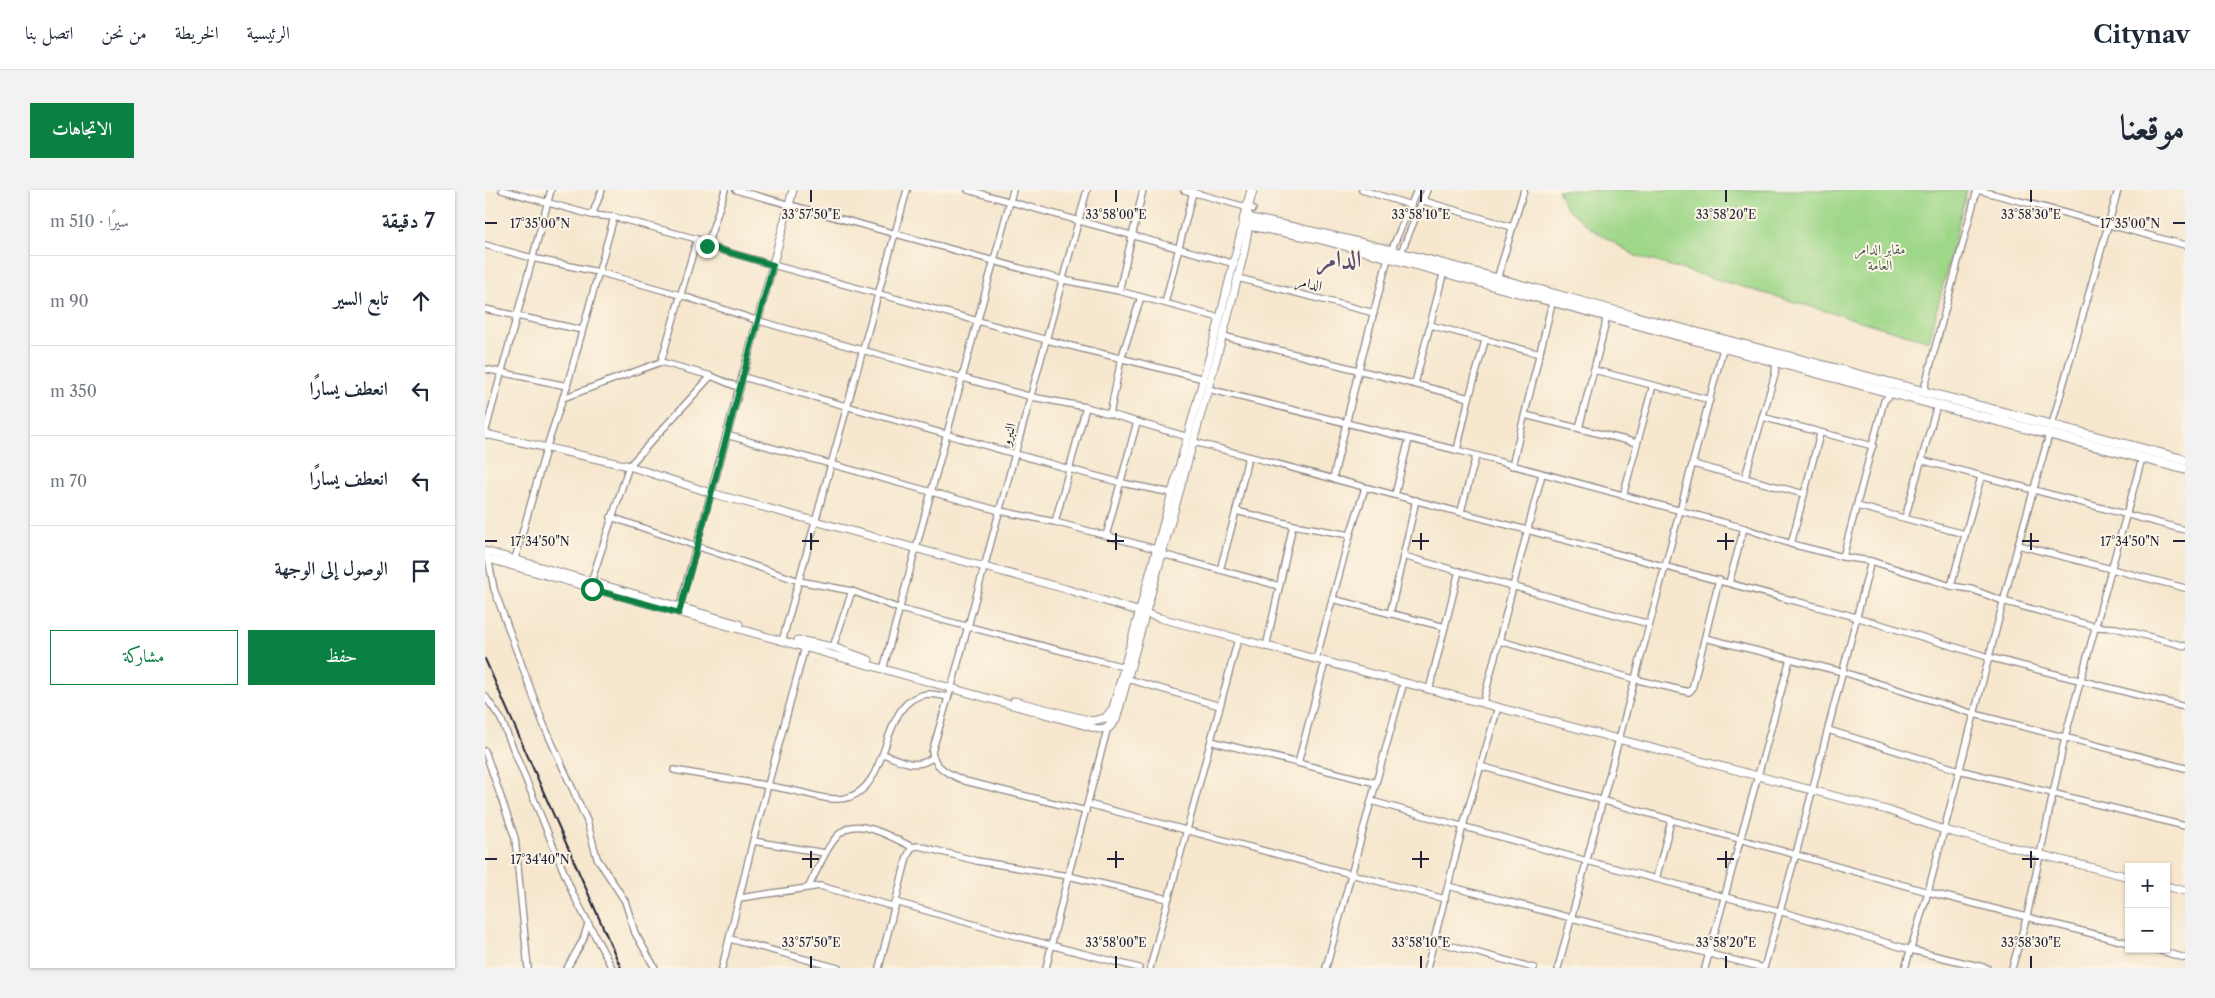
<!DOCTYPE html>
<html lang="ar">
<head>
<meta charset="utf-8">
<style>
  :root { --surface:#fff; --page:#f2f2f3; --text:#1f2937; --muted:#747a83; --line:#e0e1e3; --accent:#0b8043 }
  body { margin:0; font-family:"Libre Caslon Text",Amiri,serif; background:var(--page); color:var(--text); direction:rtl }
  .controls { position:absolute; right:15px; bottom:15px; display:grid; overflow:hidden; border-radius:0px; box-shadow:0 1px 4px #0004 }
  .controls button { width:45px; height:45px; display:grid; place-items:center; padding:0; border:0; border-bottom:1px solid var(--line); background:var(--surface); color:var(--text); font:25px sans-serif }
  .stop { position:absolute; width:15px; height:15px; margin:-11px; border:4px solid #0b8043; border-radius:50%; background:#fff }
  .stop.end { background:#0b8043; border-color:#fff; box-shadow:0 1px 5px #0008 }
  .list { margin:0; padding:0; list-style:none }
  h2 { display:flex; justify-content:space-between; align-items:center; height:65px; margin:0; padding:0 20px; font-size:21px }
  h2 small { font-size:16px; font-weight:400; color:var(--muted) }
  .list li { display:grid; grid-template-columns:32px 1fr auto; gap:15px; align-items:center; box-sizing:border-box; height:90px; padding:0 20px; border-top:1px solid var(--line) }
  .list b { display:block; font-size:19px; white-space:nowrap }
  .list em { font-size:16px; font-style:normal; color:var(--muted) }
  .actions { display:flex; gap:10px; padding:15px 20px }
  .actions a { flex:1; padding:11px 0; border:1px solid var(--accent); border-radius:0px; text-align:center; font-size:18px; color:var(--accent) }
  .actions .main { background:var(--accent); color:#fff }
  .icon { flex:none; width:28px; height:28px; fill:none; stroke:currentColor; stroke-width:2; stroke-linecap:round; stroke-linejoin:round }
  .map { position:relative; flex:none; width:1700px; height:778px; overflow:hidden; direction:ltr; border-radius:0px }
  header { display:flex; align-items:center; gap:30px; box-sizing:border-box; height:70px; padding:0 25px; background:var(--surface); border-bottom:1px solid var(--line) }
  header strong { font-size:24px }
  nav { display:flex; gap:28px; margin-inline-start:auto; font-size:18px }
  .intro { display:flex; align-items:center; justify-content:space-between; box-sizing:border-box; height:120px; padding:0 30px }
  h1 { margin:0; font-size:35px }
  .button { padding:12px 22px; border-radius:0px; background:var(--accent); color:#fff; font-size:18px; font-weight:700 }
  main { display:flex; gap:30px; padding:0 30px }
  aside { flex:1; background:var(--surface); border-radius:0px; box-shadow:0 1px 4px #0004 }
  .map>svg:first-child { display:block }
  .green { fill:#9fd789; stroke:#607c62 }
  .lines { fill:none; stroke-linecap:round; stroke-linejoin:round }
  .minor-casing { stroke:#8c8484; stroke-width:8 }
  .tertiary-casing { stroke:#8c8484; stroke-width:9 }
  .primary-casing { stroke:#8c8484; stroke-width:11 }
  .minor { stroke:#fff; stroke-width:5.5 }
  .tertiary { stroke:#fff; stroke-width:7 }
  .primary { stroke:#fff; stroke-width:9 }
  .rail { stroke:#22223b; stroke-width:2 }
  .route { stroke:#0b8043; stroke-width:6 }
  .ticks { fill:none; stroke:#22223b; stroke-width:2 }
  .labels { text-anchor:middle; stroke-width:4; stroke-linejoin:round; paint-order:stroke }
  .park-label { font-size:14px; fill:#485852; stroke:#fcf5e5 }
  .street-label { font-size:14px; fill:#22223b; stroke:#fcf5e5 }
  .town-label { font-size:24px; font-weight:bold; fill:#5d5173; stroke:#fcf5e5 }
  .ticks-label { font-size:12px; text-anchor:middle; fill:#22223b; stroke:#fcf5e5; stroke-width:4; stroke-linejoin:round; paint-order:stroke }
</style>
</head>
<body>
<header>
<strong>Citynav</strong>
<nav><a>الرئيسية</a><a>الخريطة</a><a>من نحن</a><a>اتصل بنا</a></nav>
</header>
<div class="intro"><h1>موقعنا</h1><a class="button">الاتجاهات</a></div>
<main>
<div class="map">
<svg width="1700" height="778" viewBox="0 0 1700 778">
  <rect width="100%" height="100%" fill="#fcf5e5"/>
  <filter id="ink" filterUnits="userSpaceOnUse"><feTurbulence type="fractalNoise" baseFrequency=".02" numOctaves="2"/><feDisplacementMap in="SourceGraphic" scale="10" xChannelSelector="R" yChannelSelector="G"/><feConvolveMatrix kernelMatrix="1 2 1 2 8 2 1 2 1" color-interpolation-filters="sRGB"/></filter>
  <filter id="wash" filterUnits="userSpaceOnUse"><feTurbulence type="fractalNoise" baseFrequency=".0096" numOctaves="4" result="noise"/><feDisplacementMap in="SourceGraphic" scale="20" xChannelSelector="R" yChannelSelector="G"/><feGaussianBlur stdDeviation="1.12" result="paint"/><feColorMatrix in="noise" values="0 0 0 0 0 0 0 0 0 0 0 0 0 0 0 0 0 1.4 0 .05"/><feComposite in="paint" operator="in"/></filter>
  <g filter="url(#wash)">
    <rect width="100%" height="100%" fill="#f6e7ce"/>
    <path class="green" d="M1073 0H1482L1444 151 1151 66 1105 38 1081 17Z"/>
  </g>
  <g filter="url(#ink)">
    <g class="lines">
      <defs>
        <g id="minor">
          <path d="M17 0 107 25 129 27 212 49 222 56 288 75 562 150 719 189"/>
          <path d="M251 0 578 90 634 101 735 128"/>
          <path d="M483 0 750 74"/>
          <path d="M699 0 768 19"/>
          <path d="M877 0 926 15"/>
          <path d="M1493 0 1700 55"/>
          <path d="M939 11 1027 37"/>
          <path d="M107 25 117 0"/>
          <path d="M0 55 47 68 113 82 195 105 274 131 377 160 547 207 601 217 703 247"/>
          <path d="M222 56 240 0"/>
          <path d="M915 65 942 0"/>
          <path d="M753 88 889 123"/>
          <path d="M1012 89 1039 0"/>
          <path d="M634 101 658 0"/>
          <path d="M680 113 708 2"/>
          <path d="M0 119 97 140"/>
          <path d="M945 135 1055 164"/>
          <path d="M738 146 984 208 1000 151"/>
          <path d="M176 172 212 49"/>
          <path d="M0 179 82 196"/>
          <path d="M1109 180 1225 210"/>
          <path d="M258 187 584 279 637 293 687 303"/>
          <path d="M930 193 958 85 956 81"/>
          <path d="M723 199 975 261 1259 338 1306 354 1358 367 1386 371 1466 396 1486 399 1518 411 1612 437 1631 438 1700 456"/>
          <path d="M1438 203 1492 0"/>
          <path d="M78 208 176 172 226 186 255 198"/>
          <path d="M625 224 636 169 656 107"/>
          <path d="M1040 225 1152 253"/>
          <path d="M1277 227 1388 256"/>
          <path d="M1094 238 1120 136 1121 126"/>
          <path d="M0 243 66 0"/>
          <path d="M241 245 515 321 570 332 671 359"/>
          <path d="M709 252 1371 427 1503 467 1700 517"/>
          <path d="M972 260 984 208"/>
          <path d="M1436 270 1700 340"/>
          <path d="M1208 274 1319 304"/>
          <path d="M1027 276 1068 109"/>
          <path d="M1260 287 1290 184 1291 172"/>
          <path d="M848 289 874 179 903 68 932 0"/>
          <path d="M910 305 924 249"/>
          <path d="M1138 306 1168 195"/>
          <path d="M1372 316 1480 344"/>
          <path d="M751 321 808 335 865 345"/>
          <path d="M976 321 991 266"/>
          <path d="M126 327 314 391 367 401 415 419 639 477"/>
          <path d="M1420 328 1452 215"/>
          <path d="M570 332 601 217"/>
          <path d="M621 346 652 232"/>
          <path d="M1306 354 1335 244"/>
          <path d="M1533 355 1700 398"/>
          <path d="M677 364 794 396"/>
          <path d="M918 366 1164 434"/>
          <path d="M3 367 9 399 58 533 102 631 112 668 140 711 150 743 170 778"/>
          <path d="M1358 367 1399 211 1408 202"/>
          <path d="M30 369 62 256 82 196 129 27"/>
          <path d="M735 380 751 321 763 267"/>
          <path d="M106 392 144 276 226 186"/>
          <path d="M1244 393 1259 338"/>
          <path d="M1466 396 1496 287"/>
          <path d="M847 409 960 437"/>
          <path d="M194 419 226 303"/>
          <path d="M905 424 931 310"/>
          <path d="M298 448 422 0"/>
          <path d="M1220 448 1358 482 1489 524 1700 578"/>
          <path d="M1015 451 1149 489 1204 502 1207 499 1234 390"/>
          <path d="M348 457 367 401"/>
          <path d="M781 457 808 335"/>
          <path d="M831 469 865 345 880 298"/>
          <path d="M399 476 528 0"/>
          <path d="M643 489 735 516"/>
          <path d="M467 495 602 0"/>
          <path d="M466 498 447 562C449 578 466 585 480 591L601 621"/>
          <path d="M944 500 974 381"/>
          <path d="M0 506 16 529 88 704 127 778"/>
          <path d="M998 513 1057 284"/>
          <path d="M1343 540 1474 580 1700 636"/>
          <path d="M726 551 891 593"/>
          <path d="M0 561 30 648 43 778"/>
          <path d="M398 564C415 570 432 581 448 567"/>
          <path d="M813 573 840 472"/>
          <path d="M995 576 1443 702 1644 753"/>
          <path d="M189 580C228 587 267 592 305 600 323 603 343 612 361 608 409 597 393 507 444 504 450 504 457 506 463 507"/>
          <path d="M886 611 919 492"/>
          <path d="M603 614 960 709"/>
          <path d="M268 651 340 663"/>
          <path d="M1171 689 1186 631"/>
          <path d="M324 696C356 630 359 622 427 657"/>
          <path d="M963 696 1279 778 1311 664 1386 371"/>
          <path d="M255 708 335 696 410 717"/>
          <path d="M411 712 515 742 654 778"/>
          <path d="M245 749 353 778"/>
          <path d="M949 751 1049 778"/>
          <path d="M1669 759 1700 768"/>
          <path d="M82 778 98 750 103 734"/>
          <path d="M237 778 268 651 320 457"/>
          <path d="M394 778 422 667 427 657 434 656 492 671 583 686 683 709"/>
          <path d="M561 778 583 686 628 518"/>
          <path d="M665 778 753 449"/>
          <path d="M841 778 886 611 1102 671 1294 721 1426 760 1502 778"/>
          <path d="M942 778 978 636 1013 517"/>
          <path d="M1073 778 1239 155"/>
          <path d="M1220 778 1305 469"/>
          <path d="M1420 778 1443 702 1533 355 1633 0"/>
          <path d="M1527 778 1542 726 1580 547 1657 268"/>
        </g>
        <g id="tertiary">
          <path d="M0 244 144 276 226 303 581 399 675 428 1273 586 1402 620 1459 640 1644 687"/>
          <path d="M226 303 308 0"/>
          <path d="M0 361 254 434"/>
          <path d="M0 368 613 539 624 538 631 530 742 130 758 67 764 35"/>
          <path d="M313 450 348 457 384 470"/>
          <path d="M529 511 607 531 620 528 628 518 735 128 759 30"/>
          <path d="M1681 696 1700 701"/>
        </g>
        <g id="primary">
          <path d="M767 0 759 30 764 35 833 48 1452 215 1700 279"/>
          <path d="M761 24 766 29C896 55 1023 92 1151 127 1334 176 1517 224 1700 270"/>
        </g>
      </defs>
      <use href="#minor" class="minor-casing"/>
      <use href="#tertiary" class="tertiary-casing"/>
      <use href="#primary" class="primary-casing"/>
      <use href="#minor" class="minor"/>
      <use href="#tertiary" class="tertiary"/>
      <use href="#primary" class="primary"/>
      <path class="rail" d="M0 469 136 778"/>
    </g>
  </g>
  <g class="lines" filter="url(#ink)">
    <path class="route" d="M107 399 194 423 288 75 222 56"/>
  </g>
  <path class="ticks" d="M326 0V12M631 0V12M936 0V12M1241 0V12M1546 0V12M0 33H12M1688 33H1700M326 343V360M631 343V360M936 343V360M1241 343V360M1546 343V360M0 351H12M317 351H334M622 351H639M927 351H944M1232 351H1249M1537 351H1554M1688 351H1700M326 661V678M631 661V678M936 661V678M1241 661V678M1546 661V678M0 669H12M317 669H334M622 669H639M927 669H944M1232 669H1249M1537 669H1554M326 766V778M631 766V778M936 766V778M1241 766V778M1546 766V778"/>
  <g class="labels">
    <g class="park-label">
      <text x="1395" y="64">مقابر الدامر<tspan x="1395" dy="16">العامة</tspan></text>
    </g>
    <g class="street-label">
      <text transform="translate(824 93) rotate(14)" y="5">الدامر</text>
      <text transform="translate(523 244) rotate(-75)" y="5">النبرو</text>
    </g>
    <g class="town-label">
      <text x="854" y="77">الدامر</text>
    </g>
  </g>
  <g class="ticks-label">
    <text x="326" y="29">33°57'50"E</text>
    <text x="631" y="29">33°58'00"E</text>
    <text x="936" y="29">33°58'10"E</text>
    <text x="1241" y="29">33°58'20"E</text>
    <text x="1546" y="29">33°58'30"E</text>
    <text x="55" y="38">17°35'00"N</text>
    <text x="1645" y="38">17°35'00"N</text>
    <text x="55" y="356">17°34'50"N</text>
    <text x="1645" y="356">17°34'50"N</text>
    <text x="55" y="674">17°34'40"N</text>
    <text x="326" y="757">33°57'50"E</text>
    <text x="631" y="757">33°58'00"E</text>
    <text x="936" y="757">33°58'10"E</text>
    <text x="1241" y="757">33°58'20"E</text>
    <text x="1546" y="757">33°58'30"E</text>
  </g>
</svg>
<div class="controls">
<button>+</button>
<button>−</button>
</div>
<div class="stop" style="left:107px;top:399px"></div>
<div class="stop end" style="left:222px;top:56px"></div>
</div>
<aside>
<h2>7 دقيقة<small>سيرًا · 510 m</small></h2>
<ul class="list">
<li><svg class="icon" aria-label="ahead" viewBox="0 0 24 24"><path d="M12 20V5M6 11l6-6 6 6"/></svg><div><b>تابع السير</b></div><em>90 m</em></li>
<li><svg class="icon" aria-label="left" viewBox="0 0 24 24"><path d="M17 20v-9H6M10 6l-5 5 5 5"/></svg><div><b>انعطف يسارًا</b></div><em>350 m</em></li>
<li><svg class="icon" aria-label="left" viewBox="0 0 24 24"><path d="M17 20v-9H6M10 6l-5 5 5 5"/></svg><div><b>انعطف يسارًا</b></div><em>70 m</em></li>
<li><svg class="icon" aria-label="arrive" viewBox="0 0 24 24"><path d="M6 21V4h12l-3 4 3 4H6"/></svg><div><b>الوصول إلى الوجهة</b></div></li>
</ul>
<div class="actions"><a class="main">حفظ</a><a>مشاركة</a></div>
</aside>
</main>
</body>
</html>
